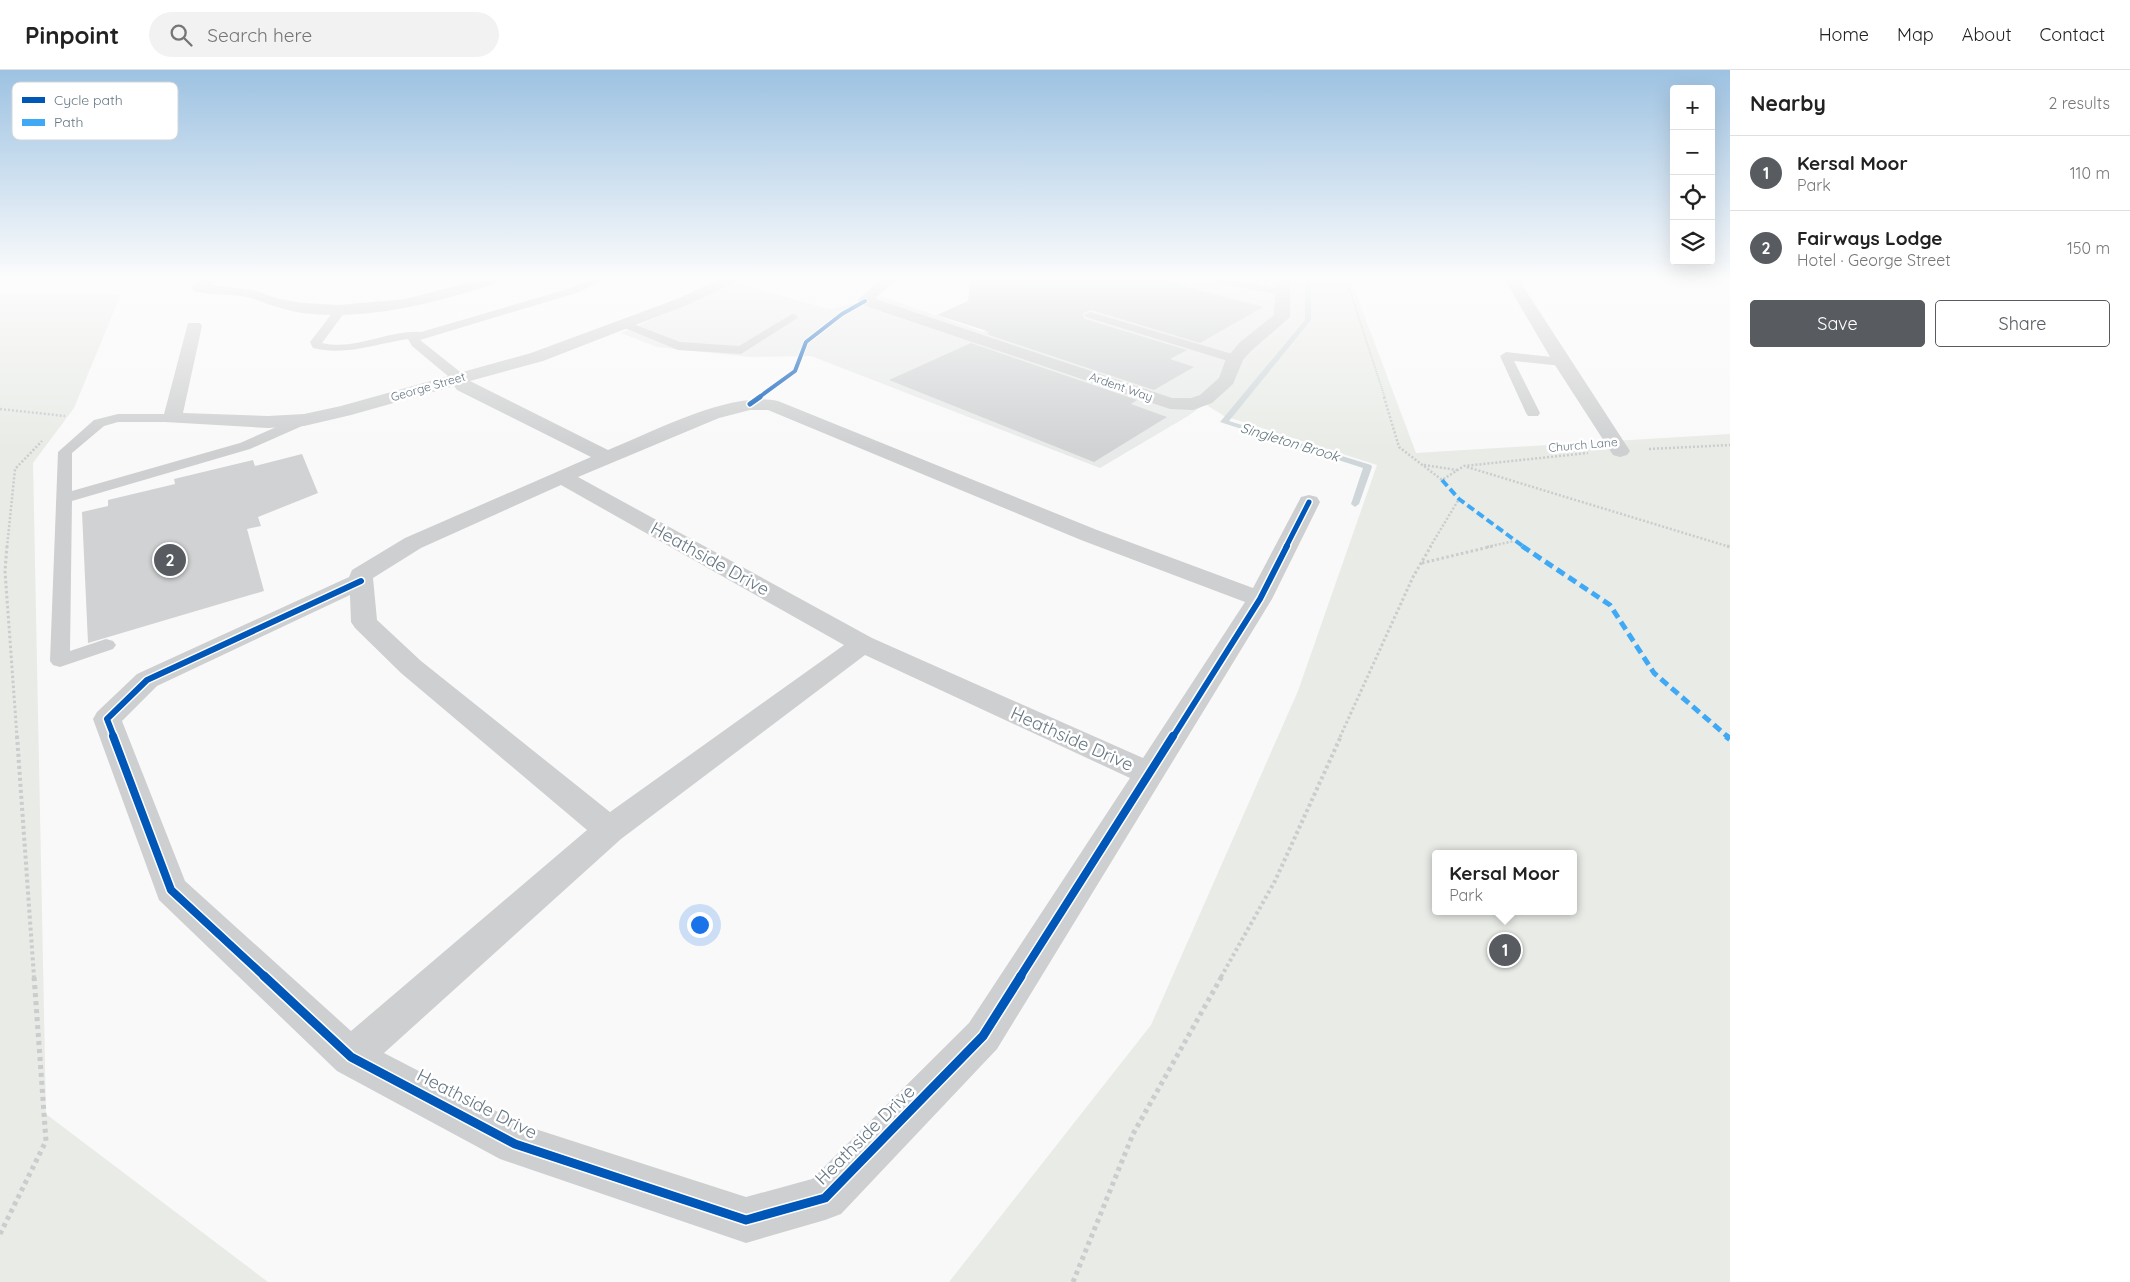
<!DOCTYPE html>
<html lang="en">
<head>
<meta charset="utf-8">
<style>
  :root { --surface:#fff; --page:#f2f2f2; --text:#222; --muted:#767676; --line:#e0e0e0; --accent:#585c60 }
  body { margin:0; font-family:Quicksand,sans-serif; background:var(--page); color:var(--text) }
  .controls { position:absolute; right:15px; top:15px; display:grid; overflow:hidden; border-radius:5px; box-shadow:0 5px 20px #0002 }
  .controls button { width:45px; height:45px; display:grid; place-items:center; padding:0; border:0; border-bottom:1px solid var(--line); background:var(--surface); color:var(--text); font:25px sans-serif }
  .you { position:absolute; left:699px; top:854px; width:18px; height:18px; margin:-12px; border:4px solid #fff; border-radius:50%; background:#1a73e8; box-shadow:0 0 0 8px #1a73e833 }
  .badge { display:grid; place-items:center; width:32px; height:32px; border-radius:50%; background:var(--accent); color:#fff; font-size:16px; font-weight:700 }
  .pin { position:absolute; translate:-50% -50%; border:2px solid #fff; box-shadow:0 1px 5px #0006 }
  .popup { position:absolute; left:1432px; top:780px; width:145px; height:65px; box-sizing:border-box; display:grid; place-content:center; border-radius:5px; background:var(--surface); filter:drop-shadow(0 1px 4px #0005); font-size:16px; white-space:nowrap; color:var(--muted) }
  .popup b { font-size:19px; color:var(--text) }
  .popup::after { content:''; position:absolute; left:50%; top:100%; margin-left:-10px; border:10px solid transparent; border-top-color:var(--surface) }
  .list { margin:0; padding:0; list-style:none }
  h2 { display:flex; justify-content:space-between; align-items:center; height:65px; margin:0; padding:0 20px; font-size:21px }
  h2 small { font-size:16px; font-weight:400; color:var(--muted) }
  .list li { display:grid; grid-template-columns:32px 1fr auto; gap:15px; align-items:center; box-sizing:border-box; height:75px; padding:0 20px; border-top:1px solid var(--line) }
  .list b { display:block; font-size:19px; white-space:nowrap }
  .list p { margin:0; font-size:16px; white-space:nowrap; color:var(--muted) }
  .list em { font-size:16px; font-style:normal; color:var(--muted) }
  .actions { display:flex; gap:10px; padding:15px 20px }
  .actions a { flex:1; padding:11px 0; border:1px solid var(--accent); border-radius:5px; text-align:center; font-size:18px; color:var(--accent) }
  .actions .main { background:var(--accent); color:#fff }
  .icon { flex:none; width:28px; height:28px; fill:none; stroke:currentColor; stroke-width:2; stroke-linecap:round; stroke-linejoin:round }
  .map { position:relative; flex:none; width:1730px; height:1212px; overflow:hidden }
  header { display:flex; align-items:center; gap:30px; box-sizing:border-box; height:70px; padding:0 25px; background:var(--surface); border-bottom:1px solid var(--line) }
  header strong { font-size:24px }
  nav { display:flex; gap:28px; margin-inline-start:auto; font-size:18px }
  .search { width:350px; height:45px; background:var(--page); display:flex; align-items:center; gap:12px; box-sizing:border-box; padding:0 18px; border-radius:28px; color:var(--muted); font-size:19px }
  main { display:flex }
  aside { flex:1; background:var(--surface) }
  .map>svg:first-child { display:block }
  .built { fill:#e8e9e9 }
  .green { fill:#e8ebe6; fill-rule:evenodd }
  .lines { fill:none; stroke-linecap:round; stroke-linejoin:round }
  .stream { fill:#ced6d9; fill-rule:evenodd }
  .building { fill:#d0d2d3 }
  .path-far4 { stroke:#cbcccd; stroke-width:2; stroke-dasharray:1 1; stroke-linecap:butt }
  .path-far3 { stroke:#cbcccd; stroke-width:2.5; stroke-dasharray:2 2; stroke-linecap:butt }
  .path-far2 { stroke:#cbcccd; stroke-width:3; stroke-dasharray:2.5 2.5; stroke-linecap:butt }
  .path-far1 { stroke:#cbcccd; stroke-width:4; stroke-dasharray:3 3; stroke-linecap:butt }
  .path { stroke:#cbcccd; stroke-width:5; stroke-dasharray:4 4; stroke-linecap:butt }
  .service { fill:#cecfd0; fill-rule:evenodd }
  .minor { fill:#cecfd0; fill-rule:evenodd }
  .quiet-far2 { stroke:#3fa9f5; stroke-width:4; stroke-dasharray:8 4; stroke-linecap:butt }
  .quiet-far1 { stroke:#3fa9f5; stroke-width:5; stroke-dasharray:9 5; stroke-linecap:butt }
  .quiet { stroke:#3fa9f5; stroke-width:6; stroke-dasharray:12 6; stroke-linecap:butt }
  .cycleway-far4-casing { stroke:#fff; stroke-width:5.5 }
  .cycleway-far3-casing { stroke:#fff; stroke-width:8 }
  .cycleway-far2-casing { stroke:#fff; stroke-width:9 }
  .cycleway-far1-casing { stroke:#fff; stroke-width:11 }
  .cycleway-casing { stroke:#fff; stroke-width:12 }
  .cycleway-far4 { stroke:#0057b8; stroke-width:4 }
  .cycleway-far3 { stroke:#0057b8; stroke-width:5 }
  .cycleway-far2 { stroke:#0057b8; stroke-width:6 }
  .cycleway-far1 { stroke:#0057b8; stroke-width:8 }
  .cycleway { stroke:#0057b8; stroke-width:9 }
  .labels { text-anchor:middle; stroke-width:5; stroke-linejoin:round; paint-order:stroke }
  .far-street-label { font-size:12px; fill:#657683; stroke:#fff }
  .far-water-label { font-size:14px; font-style:italic; fill:#60757c; stroke:#fff }
  .near-street-label { font-size:18px; fill:#657683; stroke:#fff }
  .key { fill:#fff; stroke:#d1d6da; stroke-width:1 }
  .key-label { font-size:14px; fill:#657683 }
</style>
</head>
<body>
<header>
<strong>Pinpoint</strong>
<div class="search"><svg class="icon" aria-label="search" viewBox="0 0 24 24"><circle cx="10" cy="10" r="6"/><path d="M15 15l6 6"/></svg>Search here</div>
<nav><a>Home</a><a>Map</a><a>About</a><a>Contact</a></nav>
</header>
<main>
<div class="map">
<svg width="1730" height="1212" viewBox="0 0 1730 1212">
  <rect width="100%" height="100%" fill="#f9f9f9"/>
  <path class="built" d="M985 210H1298L1291 248 1209 331 1188 346 1100 398 811 286 750 287 657 277 621 263 735 213 829 239 883 227 983 262 1065 226Z"/>
  <g class="green">
    <path d="M1298 210H1351L1416 383 1730 364V1212H949L1151 955 1298 621 1377 395 1224 346 1205 334 1291 248ZM1436 784H1574V841H1436Z"/>
    <path d="M0 223 121 224 74 338 33 393 46 1044 268 1212H0Z"/>
  </g>
  <g class="lines">
    <path class="stream" d="M1305 210H1311V250L1229 351 1371 395 1372 397 1359 434 1355 437 1351 434 1363 398 1220 352 1305 250Z"/>
  </g>
  <g class="building">
    <path d="M970 210H1162L1263 237 1200 273 1091 240 1083 243V246L1085 249 1187 280 1170 289 1194 297 1154 320 989 265 987 263 990 262 937 245 968 231Z"/>
    <path d="M971 273 1137 330 1131 334 1167 347 1094 392 889 310Z"/>
    <path d="M302 384 318 423 258 447 261 456 247 459 264 521 88 573 82 442 108 436V430L175 414 174 409 253 390 255 396Z"/>
  </g>
  <g class="lines">
    <path class="path-far4" d="M1342 210 1349 218 1385 328"/>
    <g class="path-far3">
      <path d="M1384 327 1399 377 1442 410 1464 396 1588 383"/>
      <path d="M0 339 65 346"/>
      <path d="M1649 379 1730 375"/>
      <path d="M1424 395 1457 400"/>
      <path d="M1467 397 1730 477"/>
      <path d="M7 477 15 399 42 371"/>
      <path d="M1430 477 1459 429"/>
      <path d="M1487 477 1514 471"/>
    </g>
    <g class="path-far2">
      <path d="M7 476 5 501 17 667"/>
      <path d="M1727 476 1730 477"/>
      <path d="M1422 493 1493 476"/>
      <path d="M1340 667 1413 507 1431 476"/>
    </g>
    <g class="path-far1">
      <path d="M17 666 34 907"/>
      <path d="M1221 907 1275 811 1341 666"/>
    </g>
    <g class="path">
      <path d="M0 1164 46 1071 34 906"/>
      <path d="M1073 1212 1133 1064 1222 906"/>
    </g>
    <g class="service">
      <path d="M590 210H603L579 222 420 270 464 305 465 308 459 312 454 311 412 276 408 269C375 274 346 286 313 278L310 272 337 237 341 236 347 239 322 273C355 281 388 260 421 262L571 218Z"/>
      <path d="M1210 210H1231L1282 219 1287 222 1282 225 1215 213Z"/>
      <path d="M1090 242 1239 286 1241 289 1239 292H1231L1086 247 1084 245Z"/>
      <path d="M792 244 796 245 798 247 796 249 741 284 678 280 620 256 618 254 620 252H628L680 272 739 276Z"/>
      <path d="M1506 282 1562 288 1568 292 1562 296 1514 291 1540 343 1538 346H1528L1526 343 1500 286Z"/>
      <path d="M118 344H172L179 348 172 352H118L104 356 72 383V421L240 373 299 347H309L311 350 309 353 250 379 72 431 70 581 106 569 113 571 116 575 113 579 60 597 53 595 50 591 58 382 94 350Z"/>
    </g>
    <g class="minor">
      <path d="M201 210H217L212 215 253 220 276 228 302 233 339 235 405 229 478 210H499L497 213C435 233 368 251 302 243 283 240 268 234 251 228 233 223 212 226 194 221L192 218Z"/>
      <path d="M718 210H736L734 213 687 235 543 291 470 311 608 380C652 362 732 320 778 331L1097 460 1253 518 1301 427 1309 425 1317 427 1320 432 1272 529 997 979 841 1144 825 1150 746 1173 500 1089 337 1001 159 830 93 649 97 642 137 604 349 507 352 500 405 468 591 387 457 320 454 316 351 345 304 356 268 358 165 352 163 348 188 253H200L202 256 183 343 268 346 304 344 341 336 531 283 677 229ZM750 340H768L1081 470 1245 532 1143 688 872 568 578 407 719 348ZM561 415 844 575 610 742 421 591 377 550 373 508 421 478ZM350 525 351 552 355 558 401 603 587 760 351 961 185 811 122 651 157 616ZM865 585 1130 708 969 953 812 1109 746 1127 523 1055 384 983 621 769Z"/>
      <path d="M880 210H895L875 229 1172 328H1191L1200 325 1219 308 1226 289 1239 273 1274 245 1276 210H1290V247L1251 281 1243 290 1233 314 1212 333 1193 340 1170 339 860 234 857 231 860 228Z"/>
      <path d="M1505 210H1519L1630 381 1627 385 1620 387 1613 385 1553 292Z"/>
    </g>
    <path class="quiet-far2" d="M1442 410 1459 429 1524 477"/>
    <path class="quiet-far1" d="M1522 476 1610 535 1654 603 1728 667"/>
    <path class="quiet" d="M1726 666 1730 669"/>
    <defs>
      <path id="cycleway-far4" d="M758 328 795 301 806 272 842 244 865 231"/>
      <g id="cycleway-far3">
        <path d="M750 334 760 327"/>
        <path d="M1286 477 1309 432"/>
      </g>
      <g id="cycleway-far2">
        <path d="M114 667 107 649 147 610 361 511"/>
        <path d="M1173 667 1260 529 1287 476"/>
      </g>
      <g id="cycleway-far1">
        <path d="M113 666 171 820 265 907"/>
        <path d="M1020 907 1173 666"/>
      </g>
      <path id="cycleway" d="M264 906 351 987 515 1074 746 1150 825 1128 983 966 1021 906"/>
    </defs>
    <use href="#cycleway-far4" class="cycleway-far4-casing"/>
    <use href="#cycleway-far3" class="cycleway-far3-casing"/>
    <use href="#cycleway-far2" class="cycleway-far2-casing"/>
    <use href="#cycleway-far1" class="cycleway-far1-casing"/>
    <use href="#cycleway" class="cycleway-casing"/>
    <use href="#cycleway-far4" class="cycleway-far4"/>
    <use href="#cycleway-far3" class="cycleway-far3"/>
    <use href="#cycleway-far2" class="cycleway-far2"/>
    <use href="#cycleway-far1" class="cycleway-far1"/>
    <use href="#cycleway" class="cycleway"/>
  </g>
  <linearGradient id="sky" x2="0" y2="1"><stop stop-color="#9dc2e2"/><stop offset="0.55" stop-color="#fcfcfc"/><stop offset="1" stop-color="#fcfcfc" stop-opacity="0"/></linearGradient>
  <rect width="1730" height="379" fill="url(#sky)"/>
  <g class="labels">
    <g class="far-street-label">
      <text transform="translate(428 317) rotate(-16)" y="4">George Street</text>
      <text transform="translate(1121 317) rotate(19)" y="4">Ardent Way</text>
      <text transform="translate(1583 375) rotate(-5)" y="4">Church Lane</text>
    </g>
    <g class="far-water-label">
      <text transform="translate(1290 372) rotate(17)" y="5">Singleton Brook</text>
    </g>
    <g class="near-street-label">
      <text transform="translate(710 489) rotate(29)" y="6">Heathside Drive</text>
      <text transform="translate(1072 669) rotate(24)" y="6">Heathside Drive</text>
      <text transform="translate(477 1034) rotate(27)" y="6">Heathside Drive</text>
      <text transform="translate(865 1065) rotate(-45)" y="6">Heathside Drive</text>
    </g>
  </g>
  <rect x="12" y="12" width="166" height="58" rx="8" class="key"/>
  <rect x="22" y="27" width="23" height="6" fill="#0057b8"/>
  <rect x="22" y="49" width="23" height="7" fill="#3fa9f5"/>
  <g class="key-label">
    <text x="54" y="35">Cycle path</text>
    <text x="54" y="57">Path</text>
  </g>
</svg>
<div class="controls">
<button>+</button>
<button>−</button>
<button><svg class="icon" aria-label="locate" viewBox="0 0 24 24"><circle cx="12" cy="12" r="6"/><path d="M12 2v4M12 18v4M2 12h4M18 12h4"/></svg></button>
<button><svg class="icon" aria-label="layers" viewBox="0 0 24 24"><path d="M12 4l9 5-9 5-9-5zM3 14l9 5 9-5"/></svg></button>
</div>
<div class="you"></div>
<div class="pin badge" style="left:1505px;top:880px">1</div>
<div class="popup"><b>Kersal Moor</b>Park</div>
<div class="pin badge" style="left:170px;top:490px">2</div>
</div>
<aside>
<h2>Nearby<small>2 results</small></h2>
<ul class="list">
<li><span class="badge">1</span><div><b>Kersal Moor</b><p>Park</p></div><em>110 m</em></li>
<li><span class="badge">2</span><div><b>Fairways Lodge</b><p>Hotel · George Street</p></div><em>150 m</em></li>
</ul>
<div class="actions"><a class="main">Save</a><a>Share</a></div>
</aside>
</main>
</body>
</html>
